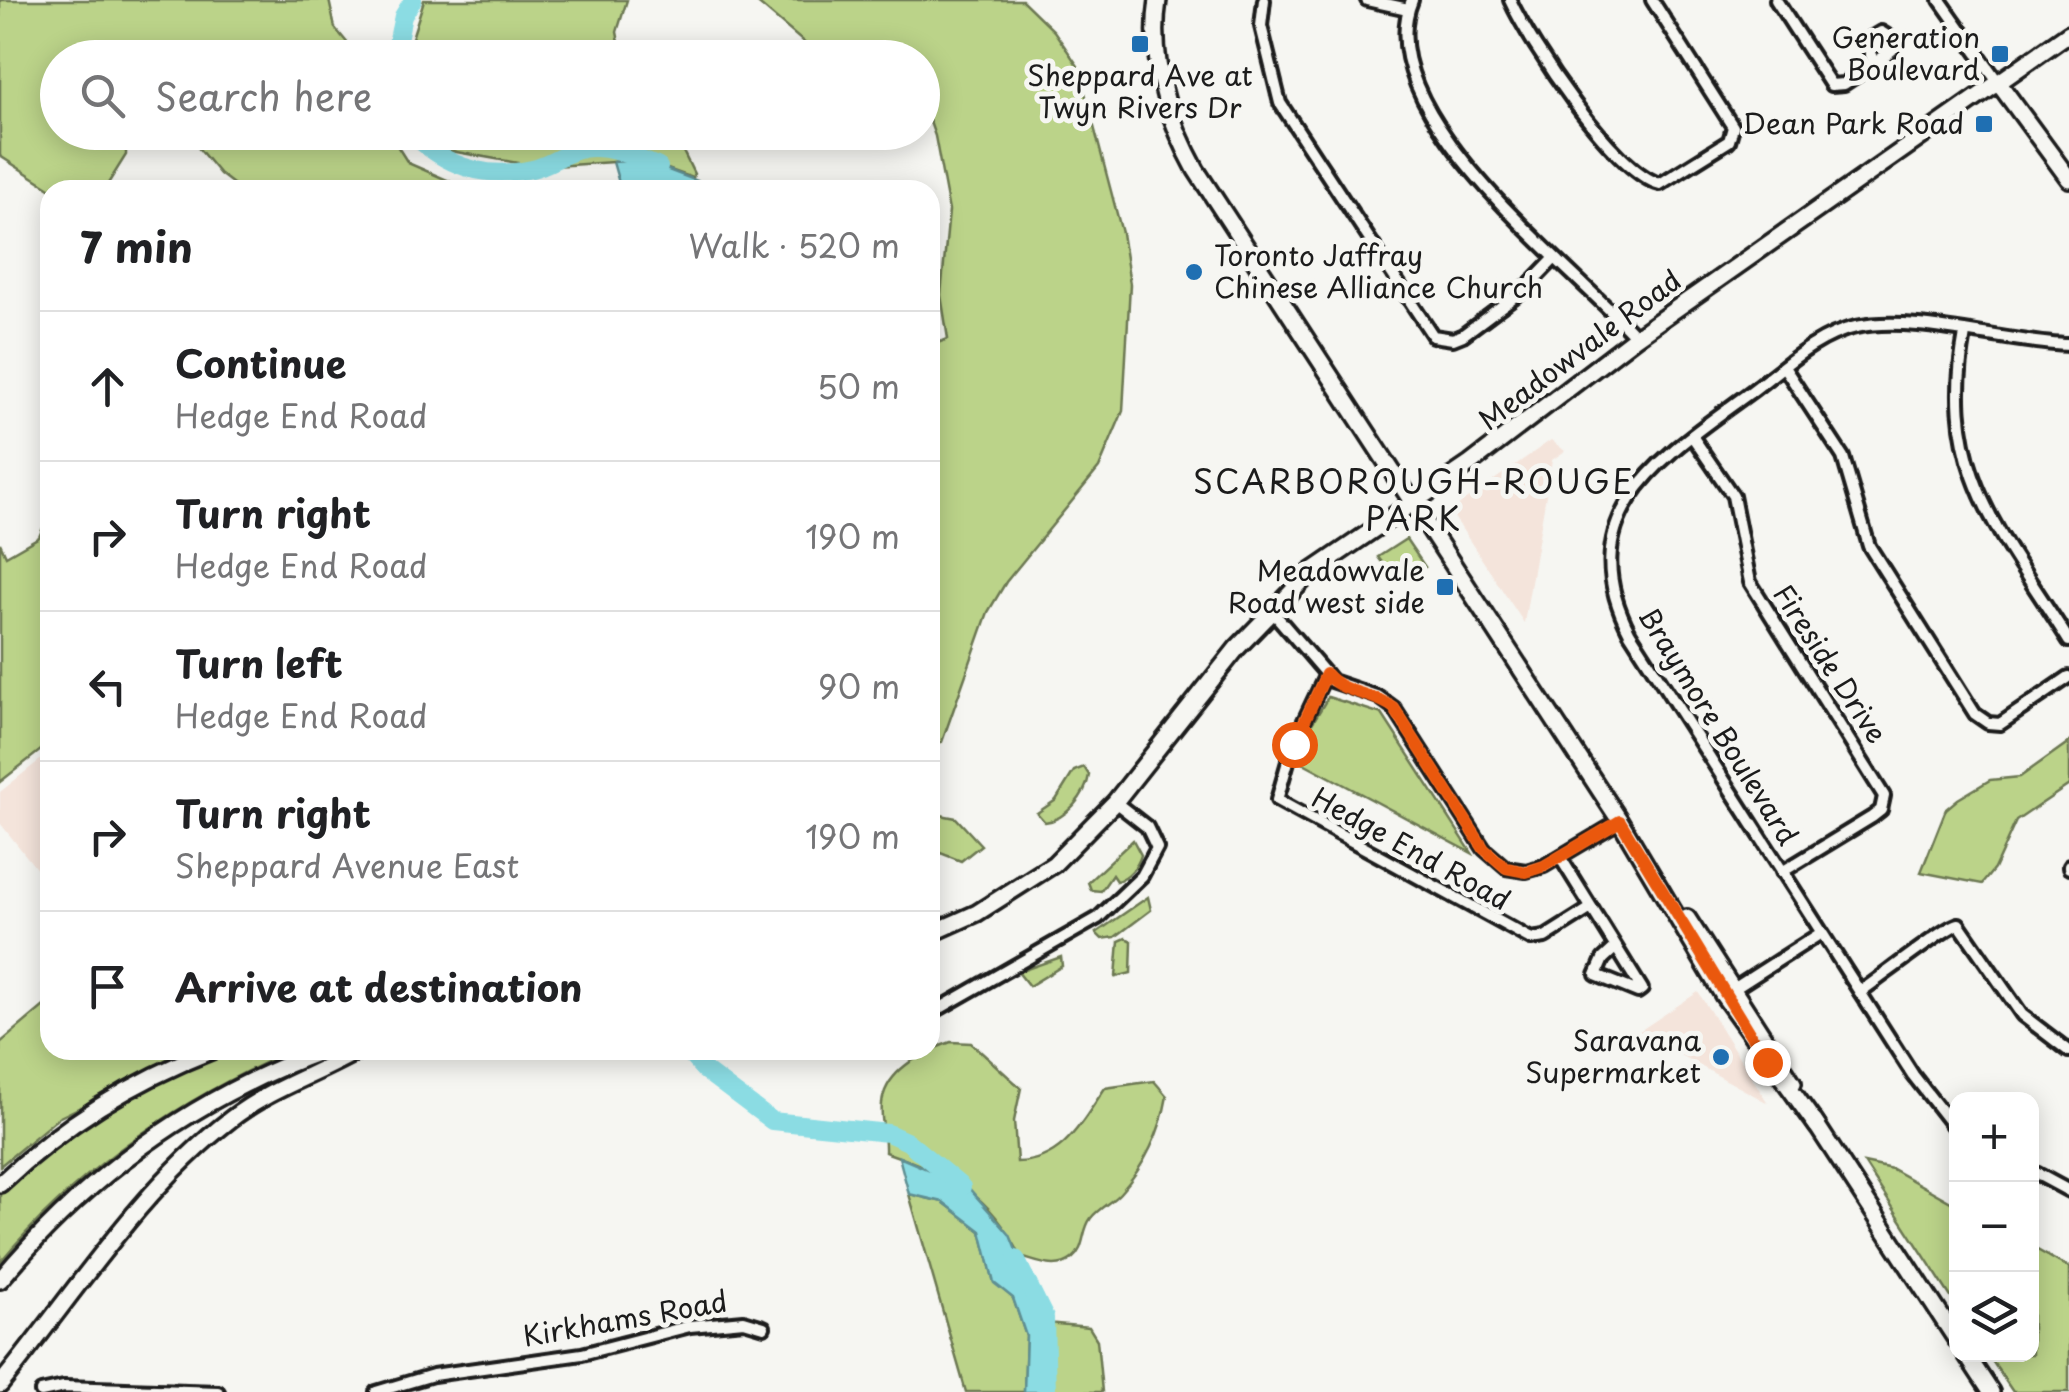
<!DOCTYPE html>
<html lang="en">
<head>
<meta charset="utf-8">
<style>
  :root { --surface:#fff; --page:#f2f2f2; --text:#202124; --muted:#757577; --line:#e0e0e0 }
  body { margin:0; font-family:"Playpen Sans",sans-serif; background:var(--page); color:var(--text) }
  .controls { position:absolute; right:30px; bottom:30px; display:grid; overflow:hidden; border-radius:20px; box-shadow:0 5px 25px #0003 }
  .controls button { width:90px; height:90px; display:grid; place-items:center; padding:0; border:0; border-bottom:2px solid var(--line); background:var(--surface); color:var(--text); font:50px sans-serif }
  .stop { position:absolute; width:30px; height:30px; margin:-22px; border:8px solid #ea580c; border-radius:50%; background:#fff }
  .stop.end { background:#ea580c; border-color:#fff; box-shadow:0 2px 10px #0008 }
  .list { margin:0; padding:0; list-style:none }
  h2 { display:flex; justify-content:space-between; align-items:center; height:130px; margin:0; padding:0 40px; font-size:42px }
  h2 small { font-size:32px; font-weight:400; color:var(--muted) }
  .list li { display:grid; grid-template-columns:65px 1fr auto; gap:30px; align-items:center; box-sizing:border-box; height:150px; padding:0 40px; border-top:2px solid var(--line) }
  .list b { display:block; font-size:38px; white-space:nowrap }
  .list p { margin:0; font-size:32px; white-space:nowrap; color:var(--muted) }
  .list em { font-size:32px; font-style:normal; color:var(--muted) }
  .icon { flex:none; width:55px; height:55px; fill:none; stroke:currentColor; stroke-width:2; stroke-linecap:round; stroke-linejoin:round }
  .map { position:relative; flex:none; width:2069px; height:1392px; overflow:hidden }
  .search { position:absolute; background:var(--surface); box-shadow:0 5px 25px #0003; left:40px; top:40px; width:900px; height:110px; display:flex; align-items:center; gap:25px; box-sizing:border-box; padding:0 35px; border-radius:55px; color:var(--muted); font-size:38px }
  .panel { position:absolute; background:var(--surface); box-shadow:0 5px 25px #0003; left:40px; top:180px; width:900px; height:880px; border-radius:30px }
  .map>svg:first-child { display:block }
  .built { fill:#f4e4db }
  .green { fill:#bbd389; stroke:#6c7852; stroke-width:2.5 }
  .water { fill:#8bdce3; stroke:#5f8f93; stroke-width:2.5 }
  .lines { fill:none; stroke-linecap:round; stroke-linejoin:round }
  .river { stroke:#8bdce3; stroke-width:18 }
  .street-casing { stroke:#1c1c1c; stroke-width:18 }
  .secondary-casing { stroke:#1c1c1c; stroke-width:22 }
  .street { stroke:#f6f6f2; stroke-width:10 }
  .secondary { stroke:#f6f6f2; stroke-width:15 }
  .route { stroke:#ea580c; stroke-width:12 }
  .poi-dot { fill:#1f6fb2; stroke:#f6f6f2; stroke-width:4 }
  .labels { text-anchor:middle; stroke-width:10; stroke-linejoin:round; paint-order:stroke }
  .poi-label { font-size:28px; fill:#1c1c1c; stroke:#f6f6f2; text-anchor:end }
  .street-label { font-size:28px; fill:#1c1c1c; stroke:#f6f6f2 }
  .quarter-label { font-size:32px; letter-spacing:2.5px; fill:#1c1c1c; stroke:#f6f6f2 }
</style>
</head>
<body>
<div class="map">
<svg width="2069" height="1392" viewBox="0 0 2069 1392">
  <rect width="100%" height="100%" fill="#f6f6f2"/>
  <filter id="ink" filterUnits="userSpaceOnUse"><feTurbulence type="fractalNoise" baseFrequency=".01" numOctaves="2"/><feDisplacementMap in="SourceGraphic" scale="20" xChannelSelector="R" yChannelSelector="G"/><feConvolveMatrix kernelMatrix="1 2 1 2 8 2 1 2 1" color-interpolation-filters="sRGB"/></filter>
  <g filter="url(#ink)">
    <g class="built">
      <path d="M1551 440 1565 451 1552 460 1524 623 1450 511Z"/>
      <path d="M50 752V886L0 823V792Z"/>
      <path d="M1698 992 1768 1103 1638 1032Z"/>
    </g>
    <g class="green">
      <path d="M0 0H329L335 28 359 57 58 58V132L126 133V155L104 190H53L0 156Z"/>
      <path d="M424 0H627L617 32 622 57H406Z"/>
      <path d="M754 0H1022L1054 31 1078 66 1122 233 1130 284 1123 411 1099 468 1006 582 988 612 942 742 930 744V346L948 339 941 295 949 211 935 136 923 102 922 58 821 57Z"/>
      <path d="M186 133H389L408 163 470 190H241L220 174Z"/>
      <path d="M429 133H674L694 174 693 178 642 160 540 167 451 151Z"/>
      <path d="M50 512V743L0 782V543L6 556 39 537Z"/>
      <path d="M1406 539 1425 567 1404 576 1387 569 1378 557Z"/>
      <path d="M1328 697 1382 714 1472 853 1296 759 1302 740Z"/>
      <path d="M2069 742V785L2016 821 1994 869 1982 884 1921 872 1946 809 1958 799 1990 780 2020 777Z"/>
      <path d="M1084 767 1089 775C1086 796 1065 820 1045 822L1037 813 1056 800 1074 771Z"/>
      <path d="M930 813 956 818 981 845 961 861 930 849Z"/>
      <path d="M1133 840 1141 855C1138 866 1128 878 1116 881L1112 875 1101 891 1091 890 1088 882Z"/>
      <path d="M1148 897 1151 910 1115 937 1102 939 1096 933Z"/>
      <path d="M1126 938 1132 941 1131 973 1116 977 1119 941Z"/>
      <path d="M1061 957 1062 966 1029 986 1018 972Z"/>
      <path d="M50 1001V1050H197L58 1118 0 1166V1043Z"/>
      <path d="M951 1042 971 1043 1021 1088 1014 1121 1017 1162C1063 1161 1081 1123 1105 1088L1154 1081 1167 1096C1161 1131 1145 1166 1120 1193 1112 1202 1099 1208 1091 1218 1081 1231 1086 1248 1072 1259 1057 1271 1038 1262 1021 1257 990 1192 950 1175 885 1152 886 1136 880 1119 882 1104 885 1070 923 1052 951 1042Z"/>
      <path d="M236 1050H293C180 1099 80 1168 0 1262V1192L11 1181C81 1126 151 1080 236 1050Z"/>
      <path d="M1864 1163 1892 1169 1956 1205V1305Z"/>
      <path d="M909 1194 943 1202 981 1231 994 1282 1013 1298 1026 1336 1024 1392H966Z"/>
      <path d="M2032 1247 2069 1268V1392H2013L1988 1355 2032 1354Z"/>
      <path d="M1046 1323 1089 1327 1097 1340 1102 1392H1045L1050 1366Z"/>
    </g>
    <g class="water">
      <path d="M642 160 721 190H621L613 162Z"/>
      <path d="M899 1157 967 1186 1010 1235 1049 1333 1045 1392H1024L1026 1336 1013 1298 994 1283 981 1231 943 1202 909 1194Z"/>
    </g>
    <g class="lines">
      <g class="river">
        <path d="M394 58 403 16 413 0"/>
        <path d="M411 132C444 166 485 180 532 169 550 165 565 152 583 149 607 144 637 158 659 167"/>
        <path d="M686 1050 704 1070 772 1121 888 1133 908 1142 962 1187"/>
        <path d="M1016 1259 1045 1318 1047 1392"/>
      </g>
      <defs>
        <g id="street">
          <path d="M1264 0 1261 26 1280 103 1433 336 1453 339 1463 335 1526 288 1554 259"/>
          <path d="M1367 0 1408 9"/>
          <path d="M1412 0C1366 112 1572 265 1636 337"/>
          <path d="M1510 0C1530 44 1614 172 1660 184L1729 141 1733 127 1652 0"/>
          <path d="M1776 0 1831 85 1844 84 1874 64"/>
          <path d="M1940 0 2000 85"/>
          <path d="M1881 32 1889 37 1892 50 1874 64 1866 41Z"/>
          <path d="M1965 334C1939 471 2001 532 2069 641"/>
          <path d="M1784 367 1843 457 1869 546 1975 714 1988 723 2000 724 2069 677"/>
          <path d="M1692 436 1733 496 1750 582 1884 796 1881 810 1872 817 1782 872"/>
          <path d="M1271 610 1332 681 1379 697 1394 708 1484 849 1506 868 1526 871 1544 866 1620 821"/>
          <path d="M1326 674 1293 744 1277 800 1531 939 1545 937 1591 908"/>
          <path d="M1560 857 1642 989 1638 992 1596 975 1603 959 1616 947"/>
          <path d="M2069 866V868"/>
          <path d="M1729 992 1821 933"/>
          <path d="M1860 992C1878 980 1946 926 1959 924L2022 1015 2069 1051"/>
          <path d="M930 1014 1098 918 1142 876 1157 848 1147 827 1115 802"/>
          <path d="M1956 1130 1913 1075 1630 633C1567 512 1668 453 1752 391 1784 367 1817 335 1856 327 1915 314 2005 343 2069 345"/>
          <path d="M2032 1171 2069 1191"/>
          <path d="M41 1392 64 1387 218 1392"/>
          <path d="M376 1392 433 1375 582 1354 690 1326 744 1321 764 1327"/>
        </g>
        <g id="secondary">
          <path d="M1158 0C1149 59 1168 119 1196 170L1620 821 1723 995 1817 1126"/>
          <path d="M2000 85 2069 179"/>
          <path d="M1687 918 1793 1083"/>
          <path d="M930 934 977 913 1054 864 1115 802 1237 648 1311 572 1470 464 1636 337 2069 33"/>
          <path d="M1814 1121 1956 1339"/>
          <path d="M0 1184C64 1124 131 1082 213 1050"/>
          <path d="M0 1280C88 1175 196 1096 325 1050"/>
          <path d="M1966 1354 1991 1392"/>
          <path d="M0 1385C73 1296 139 1190 231 1119 271 1088 316 1075 359 1050"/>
        </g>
      </defs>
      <use href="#street" class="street-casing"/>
      <use href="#secondary" class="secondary-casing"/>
      <use href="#street" class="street"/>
      <use href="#secondary" class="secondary"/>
    </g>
  </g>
  <g class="lines" filter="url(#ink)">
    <path class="route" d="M1294 744 1326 674C1344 695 1373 692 1394 708L1484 849 1506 868 1526 872 1544 866 1620 821 1767 1062"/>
  </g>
  <g class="poi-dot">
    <rect x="1130" y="34" width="20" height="20" rx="5"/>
    <rect x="1990" y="44" width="20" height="20" rx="5"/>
    <rect x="1974" y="114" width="20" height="20" rx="5"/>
    <circle cx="1194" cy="272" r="10"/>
    <rect x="1435" y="577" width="20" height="20" rx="5"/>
    <circle cx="1721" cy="1057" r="10"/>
  </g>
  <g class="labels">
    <g class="poi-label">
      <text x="1980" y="48">Generation<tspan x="1980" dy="32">Boulevard</tspan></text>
      <text x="1140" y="86" text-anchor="middle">Sheppard Ave at<tspan x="1140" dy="32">Twyn Rivers Dr</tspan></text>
      <text x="1964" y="134">Dean Park Road</text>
      <text x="1214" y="266" text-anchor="start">Toronto Jaffray<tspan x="1214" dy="32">Chinese Alliance Church</tspan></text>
      <text x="1425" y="581">Meadowvale<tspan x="1425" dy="32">Road west side</tspan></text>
      <text x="1701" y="1051">Saravana<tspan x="1701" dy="32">Supermarket</tspan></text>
    </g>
    <g class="street-label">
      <text transform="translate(1580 350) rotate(-37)" y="10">Meadowvale Road</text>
      <text transform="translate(1830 664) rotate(57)" y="10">Fireside Drive</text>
      <text transform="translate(1718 726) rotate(58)" y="10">Braymore Boulevard</text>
      <text transform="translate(1411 849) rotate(29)" y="10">Hedge End Road</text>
      <text transform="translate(625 1319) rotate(-10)" y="10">Kirkhams Road</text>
    </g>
    <g class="quarter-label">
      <text x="1414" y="494">SCARBOROUGH–ROUGE<tspan x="1414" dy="37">PARK</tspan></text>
    </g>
  </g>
</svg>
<div class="controls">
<button>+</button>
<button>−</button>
<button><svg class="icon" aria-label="layers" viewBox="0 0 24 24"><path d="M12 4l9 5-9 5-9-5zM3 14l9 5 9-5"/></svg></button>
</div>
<div class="stop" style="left:1294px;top:744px"></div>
<div class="stop end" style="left:1767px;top:1062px"></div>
<div class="search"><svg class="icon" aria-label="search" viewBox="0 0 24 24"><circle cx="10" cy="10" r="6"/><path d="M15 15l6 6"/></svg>Search here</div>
<section class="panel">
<h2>7 min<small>Walk · 520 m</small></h2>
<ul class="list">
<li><svg class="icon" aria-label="ahead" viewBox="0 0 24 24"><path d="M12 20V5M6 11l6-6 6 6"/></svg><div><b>Continue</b><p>Hedge End Road</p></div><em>50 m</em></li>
<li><svg class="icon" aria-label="right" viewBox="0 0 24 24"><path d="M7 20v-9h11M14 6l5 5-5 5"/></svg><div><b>Turn right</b><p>Hedge End Road</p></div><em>190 m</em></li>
<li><svg class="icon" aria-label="left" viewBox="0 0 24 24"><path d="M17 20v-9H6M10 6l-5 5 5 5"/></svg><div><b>Turn left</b><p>Hedge End Road</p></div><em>90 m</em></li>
<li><svg class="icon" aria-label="right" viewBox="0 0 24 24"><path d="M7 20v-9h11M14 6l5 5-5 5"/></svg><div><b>Turn right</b><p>Sheppard Avenue East</p></div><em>190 m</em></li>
<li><svg class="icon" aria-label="arrive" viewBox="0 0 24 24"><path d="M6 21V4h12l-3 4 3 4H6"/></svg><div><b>Arrive at destination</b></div></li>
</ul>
</section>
</div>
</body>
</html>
